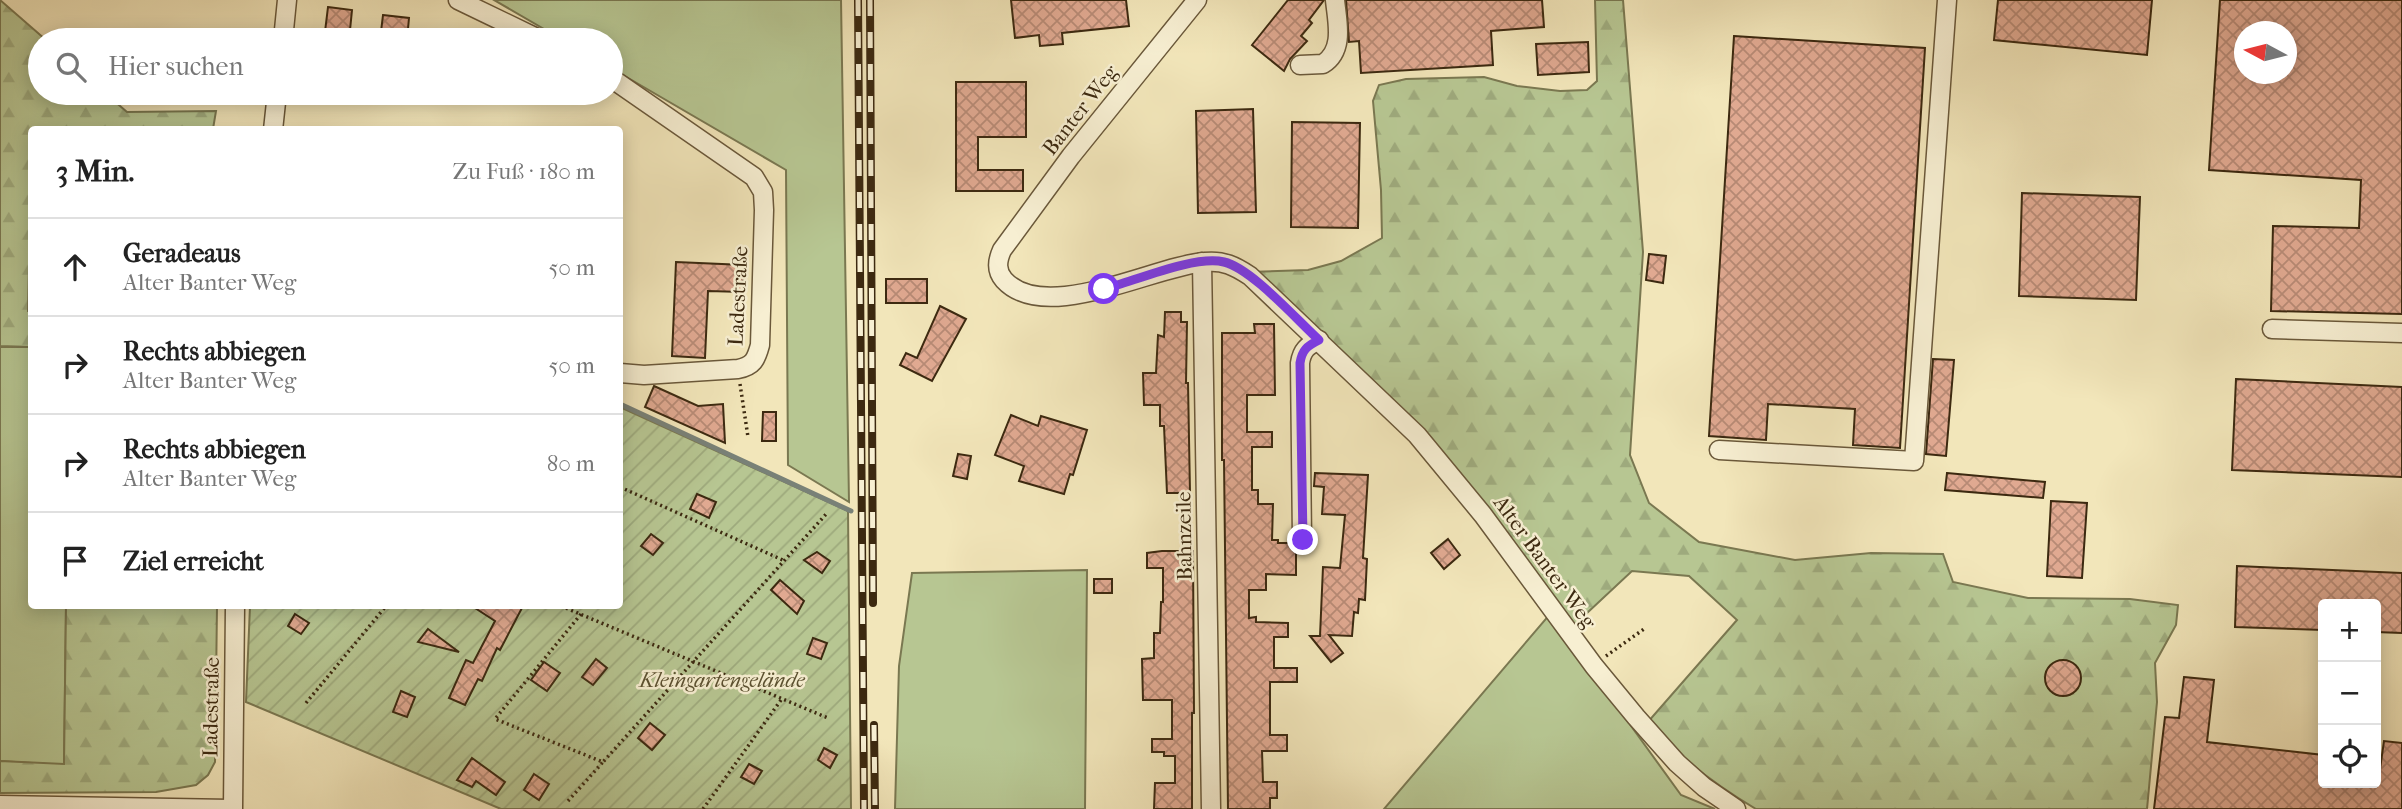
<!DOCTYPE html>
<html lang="de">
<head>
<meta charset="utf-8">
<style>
  :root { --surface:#fff; --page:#f6f6f6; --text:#222; --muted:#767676; --line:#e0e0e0 }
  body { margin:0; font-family:"IM FELL French Canon",serif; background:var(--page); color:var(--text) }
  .controls { position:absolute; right:21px; bottom:21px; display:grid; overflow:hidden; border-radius:7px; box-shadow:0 4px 18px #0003 }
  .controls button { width:63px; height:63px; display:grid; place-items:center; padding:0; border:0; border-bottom:2px solid var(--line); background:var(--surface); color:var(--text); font:35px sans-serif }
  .compass { position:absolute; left:2234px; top:21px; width:63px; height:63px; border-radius:50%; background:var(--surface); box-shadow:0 4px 18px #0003; rotate:277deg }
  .stop { position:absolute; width:21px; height:21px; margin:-16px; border:5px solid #7c3aed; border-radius:50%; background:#fff }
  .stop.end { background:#7c3aed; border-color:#fff; box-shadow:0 2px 7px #0008 }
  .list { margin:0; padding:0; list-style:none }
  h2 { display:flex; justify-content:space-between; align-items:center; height:91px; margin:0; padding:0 28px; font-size:30px }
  h2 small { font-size:23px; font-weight:400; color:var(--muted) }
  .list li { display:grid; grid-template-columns:46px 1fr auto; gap:21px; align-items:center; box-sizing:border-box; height:98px; padding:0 28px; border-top:2px solid var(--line) }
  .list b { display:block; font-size:26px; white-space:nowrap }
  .list p { margin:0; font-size:23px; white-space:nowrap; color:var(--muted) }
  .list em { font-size:23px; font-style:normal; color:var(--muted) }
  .icon { flex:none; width:38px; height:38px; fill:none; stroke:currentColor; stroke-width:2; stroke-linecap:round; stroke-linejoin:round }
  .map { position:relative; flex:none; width:2402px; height:809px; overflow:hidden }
  .search { position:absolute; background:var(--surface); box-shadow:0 4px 18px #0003; left:28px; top:28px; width:595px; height:77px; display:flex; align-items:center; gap:18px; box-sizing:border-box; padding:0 24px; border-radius:38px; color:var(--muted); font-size:26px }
  .panel { position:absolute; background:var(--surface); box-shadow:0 4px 18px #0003; left:28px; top:126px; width:595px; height:483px; border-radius:7px }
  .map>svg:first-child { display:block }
  .grass { fill:#b7c692; stroke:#7a7851; stroke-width:2 }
  .forest { fill:url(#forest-firs); stroke:#7a7851; stroke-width:2 }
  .garden { fill:url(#garden-furrows); stroke:#7a7851; stroke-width:2 }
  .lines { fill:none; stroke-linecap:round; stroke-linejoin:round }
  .stream { stroke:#798177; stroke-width:5 }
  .building { fill:url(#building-cross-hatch); stroke:#3c2910; stroke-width:2; fill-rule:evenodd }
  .minor-casing { stroke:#6a583a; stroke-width:21 }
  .path { stroke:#3c2910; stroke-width:3.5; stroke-dasharray:2 3.5; stroke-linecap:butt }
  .minor { stroke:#f7efd2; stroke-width:18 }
  .rail-casing { stroke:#3c2910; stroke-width:8 }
  .rail { stroke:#f7efd2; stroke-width:5; stroke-dasharray:16; stroke-linecap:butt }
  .route { stroke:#7c3aed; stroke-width:9 }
  .labels { text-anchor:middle; stroke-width:5; stroke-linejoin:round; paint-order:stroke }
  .street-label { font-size:21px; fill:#3c2910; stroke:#f7efd2 }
  .park-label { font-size:21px; font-style:italic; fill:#5b5030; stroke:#f7efd2 }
</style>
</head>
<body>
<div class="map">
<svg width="2402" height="809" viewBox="0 0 2402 809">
  <defs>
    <pattern id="forest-firs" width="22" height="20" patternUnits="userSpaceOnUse" patternTransform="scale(1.75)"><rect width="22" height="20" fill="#b7c692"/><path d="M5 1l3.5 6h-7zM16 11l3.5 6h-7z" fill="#9eaa7d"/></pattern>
    <pattern id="garden-furrows" width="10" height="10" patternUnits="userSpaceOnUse" patternTransform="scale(1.75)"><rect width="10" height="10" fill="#b7c692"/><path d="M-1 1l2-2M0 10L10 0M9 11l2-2" fill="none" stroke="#9eaa7d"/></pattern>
    <pattern id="building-cross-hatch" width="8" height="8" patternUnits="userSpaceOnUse" patternTransform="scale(1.75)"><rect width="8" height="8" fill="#e0a991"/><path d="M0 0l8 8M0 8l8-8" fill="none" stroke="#b78a75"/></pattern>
  </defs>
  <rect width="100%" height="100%" fill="#f2e6ba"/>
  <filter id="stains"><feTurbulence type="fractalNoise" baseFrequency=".00286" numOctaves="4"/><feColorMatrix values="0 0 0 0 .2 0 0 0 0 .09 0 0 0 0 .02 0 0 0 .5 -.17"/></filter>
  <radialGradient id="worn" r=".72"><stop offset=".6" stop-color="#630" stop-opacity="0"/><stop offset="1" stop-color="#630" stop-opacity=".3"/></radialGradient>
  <g class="grass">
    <path d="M494 0H841L849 502 788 465 786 170 611 68V40H563Z"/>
    <path d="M0 347H31L32 606H66L64 765 0 761Z"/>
    <path d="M1087 570 1085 809H895L899 666 912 573Z"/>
    <path d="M1550 614 1681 795 1715 809H1384Z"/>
  </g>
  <g class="forest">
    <path d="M0 0 46 40H40V93H105L127 112 216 111 213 129 32 130 28 311 31 312V347L0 346Z"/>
    <path d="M1595 0H1623L1643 252 1630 455 1649 503 1699 542 1795 560 1871 553 1943 554 1953 582 2028 598 2130 599 2178 605 2176 625 2155 663 2157 702 2147 809H1756C1717 786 1678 756 1647 723L1737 620 1689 576 1632 571 1571 628 1431 439 1250 272 1308 270 1341 261 1382 238 1381 190 1373 101 1379 85 1406 79 1484 77 1517 86 1560 91 1587 90 1597 81Z"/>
    <path d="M66 606H217L215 762 208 775 196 785 156 792 0 793V761L64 764Z"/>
  </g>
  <path class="garden" d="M620 407 848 511 851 809H501L246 702 250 606H620Z"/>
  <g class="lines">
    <path class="stream" d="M620 404 851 511"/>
  </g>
  <g class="building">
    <path d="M1011 0H1126L1129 26 1062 33 1063 44 1040 46 1039 35 1015 38Z"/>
    <path d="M1288 0H1324L1309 20 1312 23 1301 36 1307 41 1290 59 1284 71 1252 45Z"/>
    <path d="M1346 0H1542L1544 27 1491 31 1493 65 1361 73 1359 41 1349 42Z"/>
    <path d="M1998 0H2152L2147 55 1994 40Z"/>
    <path d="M2220 0H2402V314L2271 311 2273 226 2359 228 2361 180 2209 170ZM2244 32H2286V74H2244Z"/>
    <path d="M328 7 352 10 349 40H324Z"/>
    <path d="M383 15 409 18 407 40H380Z"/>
    <path d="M1734 36 1925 48 1900 448 1853 445 1855 409 1768 404 1766 440 1709 436Z"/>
    <path d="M1588 42 1589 72 1538 75 1536 44Z"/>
    <path d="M956 82H1026V137H978V170H1023V191H956Z"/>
    <path d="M1253 109 1256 212 1198 213 1196 111Z"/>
    <path d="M1292 122 1360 123 1358 228 1291 227Z"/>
    <path d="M2022 193 2140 197 2136 300 2019 296Z"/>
    <path d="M1649 254 1666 256 1663 283 1646 280Z"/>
    <path d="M676 262 744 265 743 292 708 291 705 358 672 356Z"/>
    <rect x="886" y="279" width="41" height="24"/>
    <path d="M940 306 966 319 932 381 900 365 906 353 917 358Z"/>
    <path d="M1165 312H1181V322H1187L1186 383H1188L1190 493H1167L1164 426H1160V405H1144L1143 373H1156L1158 335 1164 337Z"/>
    <path d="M1254 324H1274L1275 395H1247V432H1272V447H1252V490H1258V504H1273L1272 540H1278V543H1291L1296 549V575L1266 574V590H1249V618L1256 617V622L1288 623V637H1274V668H1297V682H1270V735H1287V751H1262L1263 782H1277V798H1270V809H1228L1224 460H1222V333H1255Z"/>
    <path d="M1933 359 1954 360 1946 456 1926 454Z"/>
    <path d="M2236 379 2402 387V477L2232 470Z"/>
    <path d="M654 386 698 406 723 404 725 443 645 407Z"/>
    <path d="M763 412H776V441H762Z"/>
    <path d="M1011 415 1038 426 1041 416 1087 430 1073 475 1070 474 1064 494 1019 481 1024 466 995 455Z"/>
    <path d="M958 454 971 456 967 479 953 476Z"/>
    <path d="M1315 473 1368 475 1363 558 1367 559 1365 600 1359 599 1358 613 1354 612 1352 636 1329 635 1343 653 1331 662 1310 636H1320L1323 567 1340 568 1345 515 1322 514 1324 487 1314 486Z"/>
    <path d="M1947 473 2045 482 2043 498 1945 490Z"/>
    <path d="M697 494 716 502 709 518 690 509Z"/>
    <path d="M2051 501 2087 503 2082 578 2047 576Z"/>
    <path d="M651 534 663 543 653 555 641 546Z"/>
    <path d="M1448 539 1460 555 1444 569 1431 553Z"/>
    <path d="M1162 551H1193L1194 713H1192V809H1154L1155 783H1175V756H1164V752H1152V739H1172V700H1143L1142 659 1154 658V633H1160L1161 602H1163V568H1147V553Z"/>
    <path d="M817 552 830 561 822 573 804 560Z"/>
    <path d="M2237 566 2402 573V633L2376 632V604H2323V630L2235 627Z"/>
    <rect x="1094" y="579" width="18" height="14"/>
    <path d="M780 580 804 601 797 614 771 590Z"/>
    <path d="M472 606H523L500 650 497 648 482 681 478 679 465 705 449 698 466 660 473 663 495 621Z"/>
    <path d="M295 614 309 623 301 634 288 626Z"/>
    <path d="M428 629 459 652 418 642Z"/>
    <path d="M813 638 827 643 821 659 807 654Z"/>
    <path d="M596 659 607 668 593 685 582 677Z"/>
    <circle cx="2063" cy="678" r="18"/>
    <path d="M544 662 560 673 547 691 531 680Z"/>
    <path d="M2184 677 2214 680 2207 742 2323 755V783H2378L2384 741 2402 743V809H2154L2165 717 2179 718Z"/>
    <path d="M401 691 415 697 407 717 393 712Z"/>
    <path d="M650 723 665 735 652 750 638 738Z"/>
    <path d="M824 748 837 755 830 768 818 760Z"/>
    <path d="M472 758 505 782 496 795 476 781 472 787 457 780Z"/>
    <path d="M749 764 762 771 754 784 741 777Z"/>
    <path d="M534 774 549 784 539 800 524 790Z"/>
  </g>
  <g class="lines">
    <defs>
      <g id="minor">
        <path d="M458 0 541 40"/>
        <path d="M1197 0 1071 156 1002 250C997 261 996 271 1004 280 1045 325 1154 266 1205 262 1223 260 1235 266 1250 276L1417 435 1483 515 1594 666 1636 717 1677 763 1704 787 1736 809"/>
        <path d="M283 40 287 0"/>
        <path d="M1300 65 1323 64C1345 50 1337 21 1335 0"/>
        <path d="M611 78 754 177 763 192 764 210 760 345C756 360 753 366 738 369L644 375 620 373"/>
        <path d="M273 130 277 93"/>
        <path d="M1202 262 1211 809"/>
        <path d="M2272 329 2402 333"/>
        <path d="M1719 450 1914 461 1947 0"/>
        <path d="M1302 540 1300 363C1302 350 1307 346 1319 340"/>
        <path d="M0 805 230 809"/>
        <path d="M233 809 235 606"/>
      </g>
    </defs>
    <use href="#minor" class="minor-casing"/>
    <g class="path">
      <path d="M740 384 748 437"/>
      <path d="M620 487 785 561"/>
      <path d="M561 606 828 718"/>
      <path d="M581 614 495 719 603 762 828 512"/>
      <path d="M1606 656 1644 629"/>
      <path d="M306 703 386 606"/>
      <path d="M568 801 603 762"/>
      <path d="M703 809 781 700"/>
    </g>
    <use href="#minor" class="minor"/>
    <defs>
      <g id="rail">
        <path d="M858 0 864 809"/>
        <path d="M870 0 873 603"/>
        <path d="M874 725 875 809"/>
      </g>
    </defs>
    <use href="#rail" class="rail-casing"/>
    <use href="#rail" class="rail"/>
  </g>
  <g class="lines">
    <path class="route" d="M1104 289C1135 281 1194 255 1224 262 1251 268 1297 320 1319 340 1307 346 1302 350 1300 363L1303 540"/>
  </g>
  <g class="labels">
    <g class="street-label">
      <text transform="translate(1080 110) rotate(-52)" y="7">Banter Weg</text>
      <text transform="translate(738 296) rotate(-87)" y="7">Ladestraße</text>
      <text transform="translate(1184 536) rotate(-91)" y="7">Bahnzeile</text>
      <text transform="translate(1545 562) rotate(54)" y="7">Alter Banter Weg</text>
      <text transform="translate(211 707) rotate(-89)" y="7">Ladestraße</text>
    </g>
    <g class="park-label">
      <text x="722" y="687">Kleingartengelände</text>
    </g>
  </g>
  <rect width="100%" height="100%" filter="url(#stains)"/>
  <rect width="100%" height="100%" fill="url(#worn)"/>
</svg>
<div class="controls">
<button>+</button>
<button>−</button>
<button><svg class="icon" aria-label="locate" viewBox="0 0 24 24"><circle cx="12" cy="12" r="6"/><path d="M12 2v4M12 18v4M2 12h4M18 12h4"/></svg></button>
</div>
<svg class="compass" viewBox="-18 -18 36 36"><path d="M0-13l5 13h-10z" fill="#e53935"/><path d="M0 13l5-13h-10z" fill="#767676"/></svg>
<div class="stop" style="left:1104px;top:289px"></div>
<div class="stop end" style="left:1303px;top:540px"></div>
<div class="search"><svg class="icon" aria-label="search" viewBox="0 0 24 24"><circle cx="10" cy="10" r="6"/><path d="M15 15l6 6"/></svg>Hier suchen</div>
<section class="panel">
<h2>3 Min.<small>Zu Fuß · 180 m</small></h2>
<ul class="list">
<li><svg class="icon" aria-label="ahead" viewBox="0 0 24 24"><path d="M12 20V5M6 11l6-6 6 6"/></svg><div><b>Geradeaus</b><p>Alter Banter Weg</p></div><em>50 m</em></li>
<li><svg class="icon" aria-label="right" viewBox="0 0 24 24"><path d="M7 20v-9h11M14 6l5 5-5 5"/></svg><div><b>Rechts abbiegen</b><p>Alter Banter Weg</p></div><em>50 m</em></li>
<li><svg class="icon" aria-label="right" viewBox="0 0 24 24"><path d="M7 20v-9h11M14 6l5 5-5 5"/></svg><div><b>Rechts abbiegen</b><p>Alter Banter Weg</p></div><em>80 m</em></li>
<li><svg class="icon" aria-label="arrive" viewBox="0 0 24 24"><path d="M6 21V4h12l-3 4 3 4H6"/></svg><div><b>Ziel erreicht</b></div></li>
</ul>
</section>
</div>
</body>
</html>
